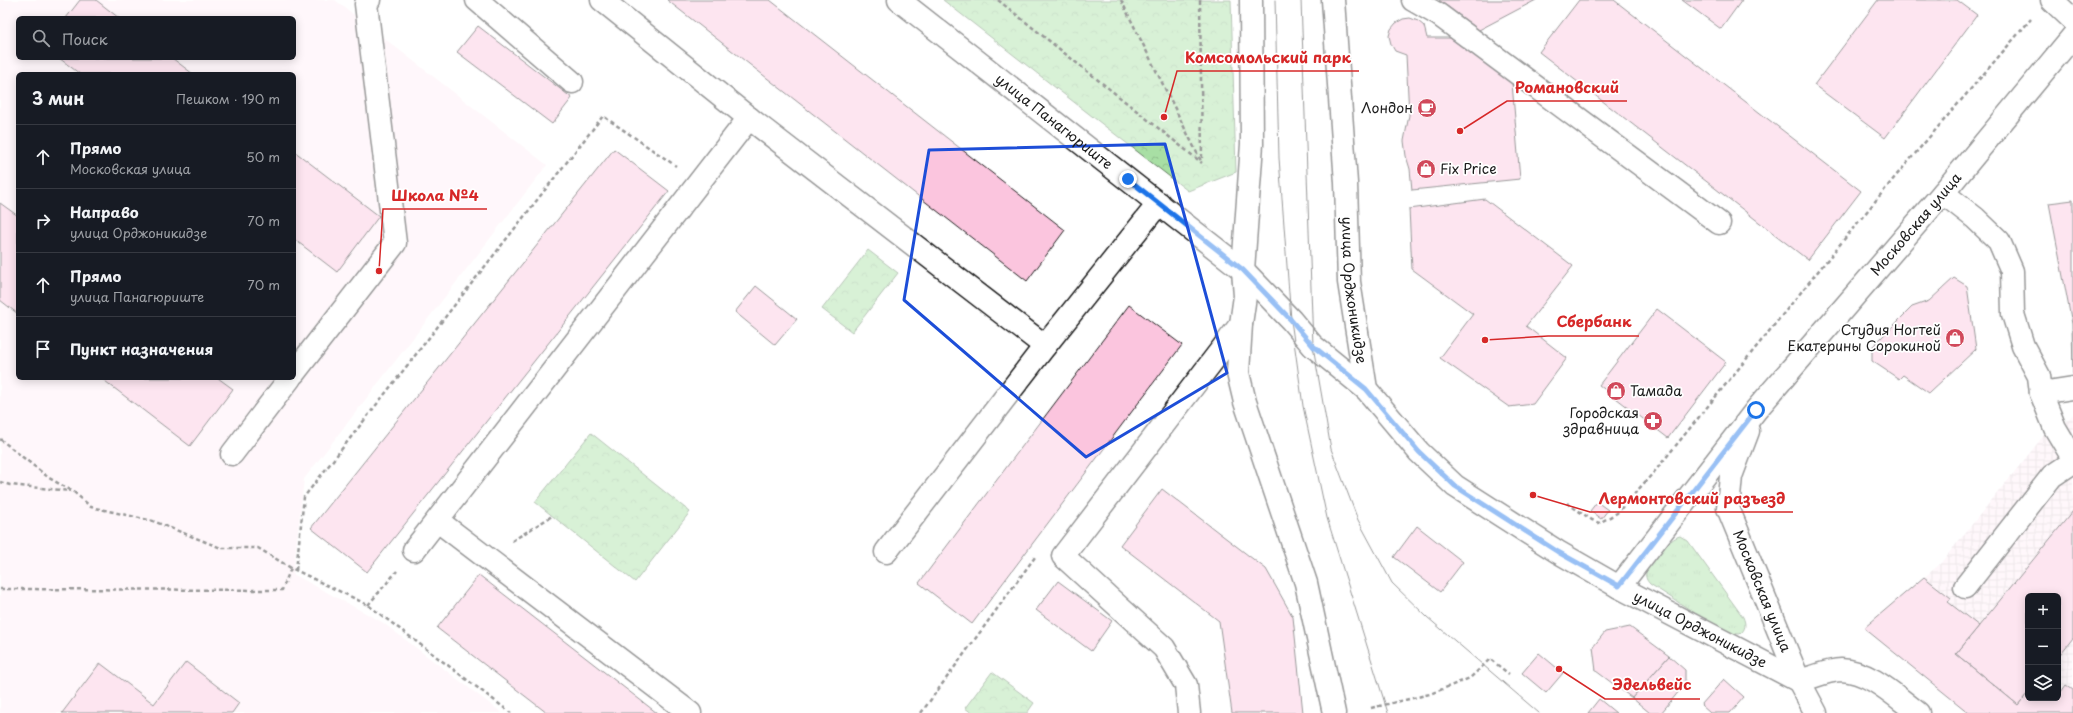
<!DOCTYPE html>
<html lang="ru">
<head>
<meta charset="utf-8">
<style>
  :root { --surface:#171b24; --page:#20242c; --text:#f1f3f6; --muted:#9ea1a6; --line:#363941 }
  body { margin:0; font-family:"Playpen Sans",sans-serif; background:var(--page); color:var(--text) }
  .controls { position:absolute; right:12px; bottom:12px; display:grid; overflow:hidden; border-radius:6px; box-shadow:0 2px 10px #0003 }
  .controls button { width:36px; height:36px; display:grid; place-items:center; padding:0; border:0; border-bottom:1px solid var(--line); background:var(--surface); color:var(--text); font:20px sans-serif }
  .stop { position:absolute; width:12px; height:12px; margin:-9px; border:3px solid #1a73e8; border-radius:50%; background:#fff }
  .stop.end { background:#1a73e8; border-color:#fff; box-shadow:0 1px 4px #0008 }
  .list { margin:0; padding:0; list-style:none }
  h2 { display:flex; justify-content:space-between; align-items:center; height:52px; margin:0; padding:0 16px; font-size:17px }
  h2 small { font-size:13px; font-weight:400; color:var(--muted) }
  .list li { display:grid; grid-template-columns:26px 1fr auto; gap:12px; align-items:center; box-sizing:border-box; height:64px; padding:0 16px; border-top:1px solid var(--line) }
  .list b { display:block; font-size:15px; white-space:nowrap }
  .list p { margin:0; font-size:13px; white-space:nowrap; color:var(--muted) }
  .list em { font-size:13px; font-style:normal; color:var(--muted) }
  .icon { flex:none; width:22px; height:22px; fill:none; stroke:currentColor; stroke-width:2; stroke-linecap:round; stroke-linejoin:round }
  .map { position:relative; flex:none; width:2073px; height:713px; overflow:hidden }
  .search { position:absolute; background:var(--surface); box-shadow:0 2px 10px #0003; left:16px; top:16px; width:280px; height:44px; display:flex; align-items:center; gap:10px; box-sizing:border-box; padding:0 14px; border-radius:6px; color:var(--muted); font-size:15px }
  .panel { position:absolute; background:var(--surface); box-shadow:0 2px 10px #0003; left:16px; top:72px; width:280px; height:308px; border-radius:6px }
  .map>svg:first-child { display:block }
  .built { fill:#feeef5; fill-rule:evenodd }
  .industrial { fill:url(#industrial-grid); fill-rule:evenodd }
  .grass { fill:url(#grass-tufts); stroke:#627e60 }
  .park { fill:url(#park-crowns); stroke:#627e60 }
  .building { fill:#fbc5de; stroke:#1c1c1c }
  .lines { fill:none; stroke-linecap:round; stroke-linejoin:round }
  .minor-casing { stroke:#1c1c1c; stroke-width:25 }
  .path { stroke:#1c1c1c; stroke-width:2.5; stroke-dasharray:4 3; stroke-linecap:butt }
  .minor { stroke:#fff; stroke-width:22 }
  .tram { stroke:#1c1c1c; stroke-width:1 }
  .route { stroke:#1a73e8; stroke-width:5 }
  .marked { fill:none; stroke:#1d4ed8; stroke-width:3; stroke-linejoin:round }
  .labels { text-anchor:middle; stroke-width:3.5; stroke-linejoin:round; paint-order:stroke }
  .poi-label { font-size:14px; fill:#1c1c1c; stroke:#fff; text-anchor:end }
  .street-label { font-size:14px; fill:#1c1c1c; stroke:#fff }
  .leader { fill:none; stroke:#d62828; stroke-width:1.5 }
  .callout-dot { fill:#d62828; stroke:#fff; stroke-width:1.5 }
  .callout-label { font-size:15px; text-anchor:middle; font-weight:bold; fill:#d62828; stroke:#fff; stroke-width:3.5; stroke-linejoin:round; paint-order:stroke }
</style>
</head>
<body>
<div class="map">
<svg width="2073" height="713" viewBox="0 0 2073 713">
  <defs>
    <pattern id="industrial-grid" width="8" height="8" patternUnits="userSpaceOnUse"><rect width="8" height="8" fill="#feeef5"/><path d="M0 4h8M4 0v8" fill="none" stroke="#d9ccd1"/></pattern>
    <pattern id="grass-tufts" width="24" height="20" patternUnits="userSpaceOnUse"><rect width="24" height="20" fill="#a8dfa4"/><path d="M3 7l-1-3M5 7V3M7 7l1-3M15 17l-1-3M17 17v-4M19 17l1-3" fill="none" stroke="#90bf8d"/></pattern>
    <pattern id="park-crowns" width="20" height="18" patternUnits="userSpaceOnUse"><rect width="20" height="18" fill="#a8dfa4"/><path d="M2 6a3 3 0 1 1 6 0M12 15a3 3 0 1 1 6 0" fill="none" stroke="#90bf8d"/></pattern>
  </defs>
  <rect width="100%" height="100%" fill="#fff"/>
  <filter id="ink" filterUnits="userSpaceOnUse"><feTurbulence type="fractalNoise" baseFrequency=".025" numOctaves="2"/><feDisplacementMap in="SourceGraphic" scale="8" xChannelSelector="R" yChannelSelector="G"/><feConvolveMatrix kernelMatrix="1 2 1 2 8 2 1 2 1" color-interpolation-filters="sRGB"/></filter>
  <g filter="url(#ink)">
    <path class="built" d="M0 0H335L547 165 304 479 293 574 382 622 502 713H0ZM18 18H294V58H18ZM18 74H294V378H18Z"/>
    <path class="industrial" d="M2073 414V713H1969L1864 628 1940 564 2045 434 2066 422ZM2028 596H2058V698H2028Z"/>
    <path class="grass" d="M1680 536 1688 541 1743 617C1746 624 1746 629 1740 634L1726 633 1650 584C1647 581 1645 577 1646 573 1648 562 1670 538 1680 536Z"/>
    <g class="park">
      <path d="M943 0H1231L1236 172 1188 191Z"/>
      <path d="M868 250 898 273 852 332 822 309Z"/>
      <path d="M591 433 690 512 635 582 535 502Z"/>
      <path d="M992 672 1034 703 1027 713H972L965 708Z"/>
    </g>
    <g class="building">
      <path d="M80 0H96L119 18H66Z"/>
      <path d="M667 0H770L1065 230 1027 281Z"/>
      <path d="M1439 0H1536L1479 30Z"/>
      <path d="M1579 0H1614L1861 191 1808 260 1539 52Z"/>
      <path d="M1682 0H1742L1721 29Z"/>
      <path d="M1878 0H1957L1977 15 1885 138 1814 85Z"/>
      <path d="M1410 18 1418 21 1424 26 1427 38H1450L1512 83 1520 179 1412 190 1410 169 1406 156 1404 141 1409 115 1406 55 1395 51 1391 44 1389 36 1391 29 1396 23 1403 19Z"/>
      <path d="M478 26 572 98 552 124 457 52Z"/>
      <path d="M59 58H172L193 74H80Z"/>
      <path d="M614 149 669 191 367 572 311 528Z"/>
      <path d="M294 151 379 216 337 272 294 239Z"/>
      <path d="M1485 199 1573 266 1526 326 1567 358 1533 404 1509 407 1440 358 1473 314 1412 269 1409 209Z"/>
      <path d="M2073 200V374L2072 324 2049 203Z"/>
      <path d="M0 203 18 216V314L0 300Z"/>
      <path d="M1954 278 1967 286 1976 349 1929 393 1903 375 1899 379 1872 361V347L1912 307 1929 301Z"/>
      <path d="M756 286 797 319 775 345 735 312Z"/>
      <path d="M1129 305 1182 345 972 624 919 583Z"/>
      <path d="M1657 309 1726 362 1668 438 1599 385Z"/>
      <path d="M101 378H218L233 389 190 446Z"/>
      <path d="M1162 489 1266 569 1293 617 1303 713H1232L1219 621 1120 545Z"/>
      <path d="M1597 502 1608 510 1601 519 1590 511Z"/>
      <path d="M2073 511V638L2058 657V596H2028V693L2018 705 1956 654Z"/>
      <path d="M1417 526 1463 562 1440 592 1394 557Z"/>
      <path d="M479 575 657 713H547L437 628Z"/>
      <path d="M1924 577 1951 598 1948 602 1979 626 1956 654 2018 705 2028 693V698H2058V690L2061 692 2066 685 2073 690V713H1969L1864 628Z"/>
      <path d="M1058 581 1112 621 1091 651 1036 610Z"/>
      <path d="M1630 627 1669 656 1632 698 1596 671 1593 647 1605 632Z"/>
      <path d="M1539 653 1563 673 1546 693 1522 673Z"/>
      <path d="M1669 656 1685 670V684L1661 713H1650L1632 698Z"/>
      <path d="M186 662 239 703 232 713H62L100 663 154 704Z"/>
      <path d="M1724 679 1744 697 1730 713H1710L1701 705Z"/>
      <path d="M1599 699 1616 713H1588Z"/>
    </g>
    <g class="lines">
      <defs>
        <g id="minor">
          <path d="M477 0 572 82"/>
          <path d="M602 0 749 118 1045 346"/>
          <path id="s1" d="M899 0 1243 270 1291 320 1313 346 1366 389"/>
          <path id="s2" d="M1333 0 1346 183 1349 282 1366 389 1419 452 1455 486 1558 552 1619 587 1799 681"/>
          <path d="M1413 0 1439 15 1719 223"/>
          <path d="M2052 0 2073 20"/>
          <path d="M1943 193 1975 218 1999 241 2012 271 2013 314 2023 346 2039 376 2041 393 2055 428 2073 458"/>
          <path d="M1241 324 1238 373 1245 402 1306 583 1334 713"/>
          <path d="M294 373 395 243 366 4 369 0"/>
          <path d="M2041 393 2073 388"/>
          <path id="s3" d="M1748 431 1731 476 1728 508 1799 681 1816 713"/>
          <path d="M232 454 290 378"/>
          <path d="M438 521 690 713"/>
          <path d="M414 550 749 118"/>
          <path d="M886 552 1045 346 1159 203"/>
          <path id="s4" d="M1619 587 1756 410 1943 193 2073 36"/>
          <path d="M1965 587 2052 476 2073 462"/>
          <path d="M1799 681C1811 678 1828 670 1841 670 1870 671 1895 696 1918 713"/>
          <path d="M1189 713 1186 685 1164 648 1063 556 1241 324 1245 296 1243 270 1252 144 1251 0"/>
        </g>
      </defs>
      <use href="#minor" class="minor-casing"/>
      <g class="path">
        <path d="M998 0 1202 163"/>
        <path d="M1121 0 1201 161"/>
        <path d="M1200 0 1202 160"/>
        <path d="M0 439 49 478 74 492 91 507 153 521 221 548H258L291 568 368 605 511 713"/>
        <path d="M0 482 10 485 71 491"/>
        <path d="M1567 503 1592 520 1599 523 1617 513 1655 471 1895 177 2031 19"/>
        <path d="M512 541 552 516"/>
        <path d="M296 570 304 497 603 116 676 166"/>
        <path d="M0 589 282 590 291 568"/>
        <path d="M368 605 397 571"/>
        <path d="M1371 708 1430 694 1470 678 1490 659 1509 674"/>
        <path d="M921 713 1035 557"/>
      </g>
      <use href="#minor" class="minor"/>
      <g class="tram">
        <path d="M1275 0 1279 158 1291 320 1303 406 1327 518 1388 713"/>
        <path d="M1301 0 1313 346 1331 449 1358 520 1392 583 1427 617 1539 713"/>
      </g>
    </g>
  </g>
  <g class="lines" filter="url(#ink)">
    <path class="route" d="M1128 179 1243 270 1291 320 1313 346 1366 389 1419 452 1455 486 1558 552 1619 586 1756 410"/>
  </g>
  <path d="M0 0H2073V713H0ZM1165 144 1227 373 1086 457 904 300 929 150Z" fill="#fff" fill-opacity=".55" fill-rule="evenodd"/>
  <path class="marked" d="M1165 144 1227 373 1086 457 904 300 929 150Z"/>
  <defs>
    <symbol id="cafe-disc" viewBox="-11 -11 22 22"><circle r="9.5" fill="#d1495b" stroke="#fff"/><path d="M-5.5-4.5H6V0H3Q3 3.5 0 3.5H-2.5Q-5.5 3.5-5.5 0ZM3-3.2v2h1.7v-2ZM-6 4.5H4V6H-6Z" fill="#fff"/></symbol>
    <symbol id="shop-disc" viewBox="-11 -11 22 22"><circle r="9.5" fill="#d1495b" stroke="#fff"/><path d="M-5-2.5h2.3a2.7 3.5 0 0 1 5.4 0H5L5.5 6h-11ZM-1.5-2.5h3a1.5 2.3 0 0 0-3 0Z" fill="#fff"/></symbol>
    <symbol id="pharmacy-disc" viewBox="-11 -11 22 22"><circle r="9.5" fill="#d1495b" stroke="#fff"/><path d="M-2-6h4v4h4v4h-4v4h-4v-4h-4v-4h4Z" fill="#fff"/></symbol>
  </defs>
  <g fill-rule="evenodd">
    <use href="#cafe-disc" x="1416" y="97" width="22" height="22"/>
    <use href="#shop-disc" x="1415" y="158" width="22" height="22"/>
    <use href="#shop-disc" x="1944" y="327" width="22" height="22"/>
    <use href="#shop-disc" x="1605" y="380" width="22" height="22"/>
    <use href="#pharmacy-disc" x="1642" y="410" width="22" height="22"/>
  </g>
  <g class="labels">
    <g class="poi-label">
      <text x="1413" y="113">Лондон</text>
      <text x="1440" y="174" text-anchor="start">Fix Price</text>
      <text x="1941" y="335">Студия Ногтей<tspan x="1941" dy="16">Екатерины Сорокиной</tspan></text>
      <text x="1630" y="396" text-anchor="start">Тамада</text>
      <text x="1639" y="418">Городская<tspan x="1639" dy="16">здравница</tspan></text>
    </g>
    <g class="street-label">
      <text dy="5" stroke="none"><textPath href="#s1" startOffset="197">улица Панагюриште</textPath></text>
      <text dy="5" stroke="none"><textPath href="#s4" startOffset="469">Московская улица</textPath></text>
      <text dy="5" stroke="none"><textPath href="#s2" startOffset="291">улица Орджоникидзе</textPath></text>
      <text dy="5" stroke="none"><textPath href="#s3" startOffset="170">Московская улица</textPath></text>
      <text dy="5" stroke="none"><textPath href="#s2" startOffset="807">улица Орджоникидзе</textPath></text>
    </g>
  </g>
  <path class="leader" d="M1164 117L1177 71H1359M1460 131L1507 101H1627M379 271L383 209H487M1485 340L1548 336H1639M1533 495L1590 512H1793M1559 669L1605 699H1700"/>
  <g class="callout-dot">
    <circle cx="1164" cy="117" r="4"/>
    <circle cx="1460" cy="131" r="4"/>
    <circle cx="379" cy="271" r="4"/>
    <circle cx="1485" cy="340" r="4"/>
    <circle cx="1533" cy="495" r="4"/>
    <circle cx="1559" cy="669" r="4"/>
  </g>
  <g class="callout-label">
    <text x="1268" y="63">Комсомольский парк</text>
    <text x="1567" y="93">Романовский</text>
    <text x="435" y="201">Школа №4</text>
    <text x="1594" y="327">Сбербанк</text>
    <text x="1692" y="504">Лермонтовский разъезд</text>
    <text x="1652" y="690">Эдельвейс</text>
  </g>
</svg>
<div class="controls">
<button>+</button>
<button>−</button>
<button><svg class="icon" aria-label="layers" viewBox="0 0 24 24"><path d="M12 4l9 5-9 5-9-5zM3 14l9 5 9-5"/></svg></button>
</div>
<div class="stop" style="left:1756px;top:410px"></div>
<div class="stop end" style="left:1128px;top:179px"></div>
<div class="search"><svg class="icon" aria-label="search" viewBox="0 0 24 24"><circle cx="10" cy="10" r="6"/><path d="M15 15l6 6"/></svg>Поиск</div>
<section class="panel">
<h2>3 мин<small>Пешком · 190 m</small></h2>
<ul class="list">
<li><svg class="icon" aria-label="ahead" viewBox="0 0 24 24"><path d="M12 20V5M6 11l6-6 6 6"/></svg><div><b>Прямо</b><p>Московская улица</p></div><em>50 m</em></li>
<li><svg class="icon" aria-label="right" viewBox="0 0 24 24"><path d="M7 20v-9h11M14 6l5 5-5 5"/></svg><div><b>Направо</b><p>улица Орджоникидзе</p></div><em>70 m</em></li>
<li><svg class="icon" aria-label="ahead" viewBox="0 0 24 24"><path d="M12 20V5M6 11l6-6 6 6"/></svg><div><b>Прямо</b><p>улица Панагюриште</p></div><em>70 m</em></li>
<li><svg class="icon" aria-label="arrive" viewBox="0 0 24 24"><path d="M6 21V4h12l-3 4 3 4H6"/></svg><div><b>Пункт назначения</b></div></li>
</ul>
</section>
</div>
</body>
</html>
